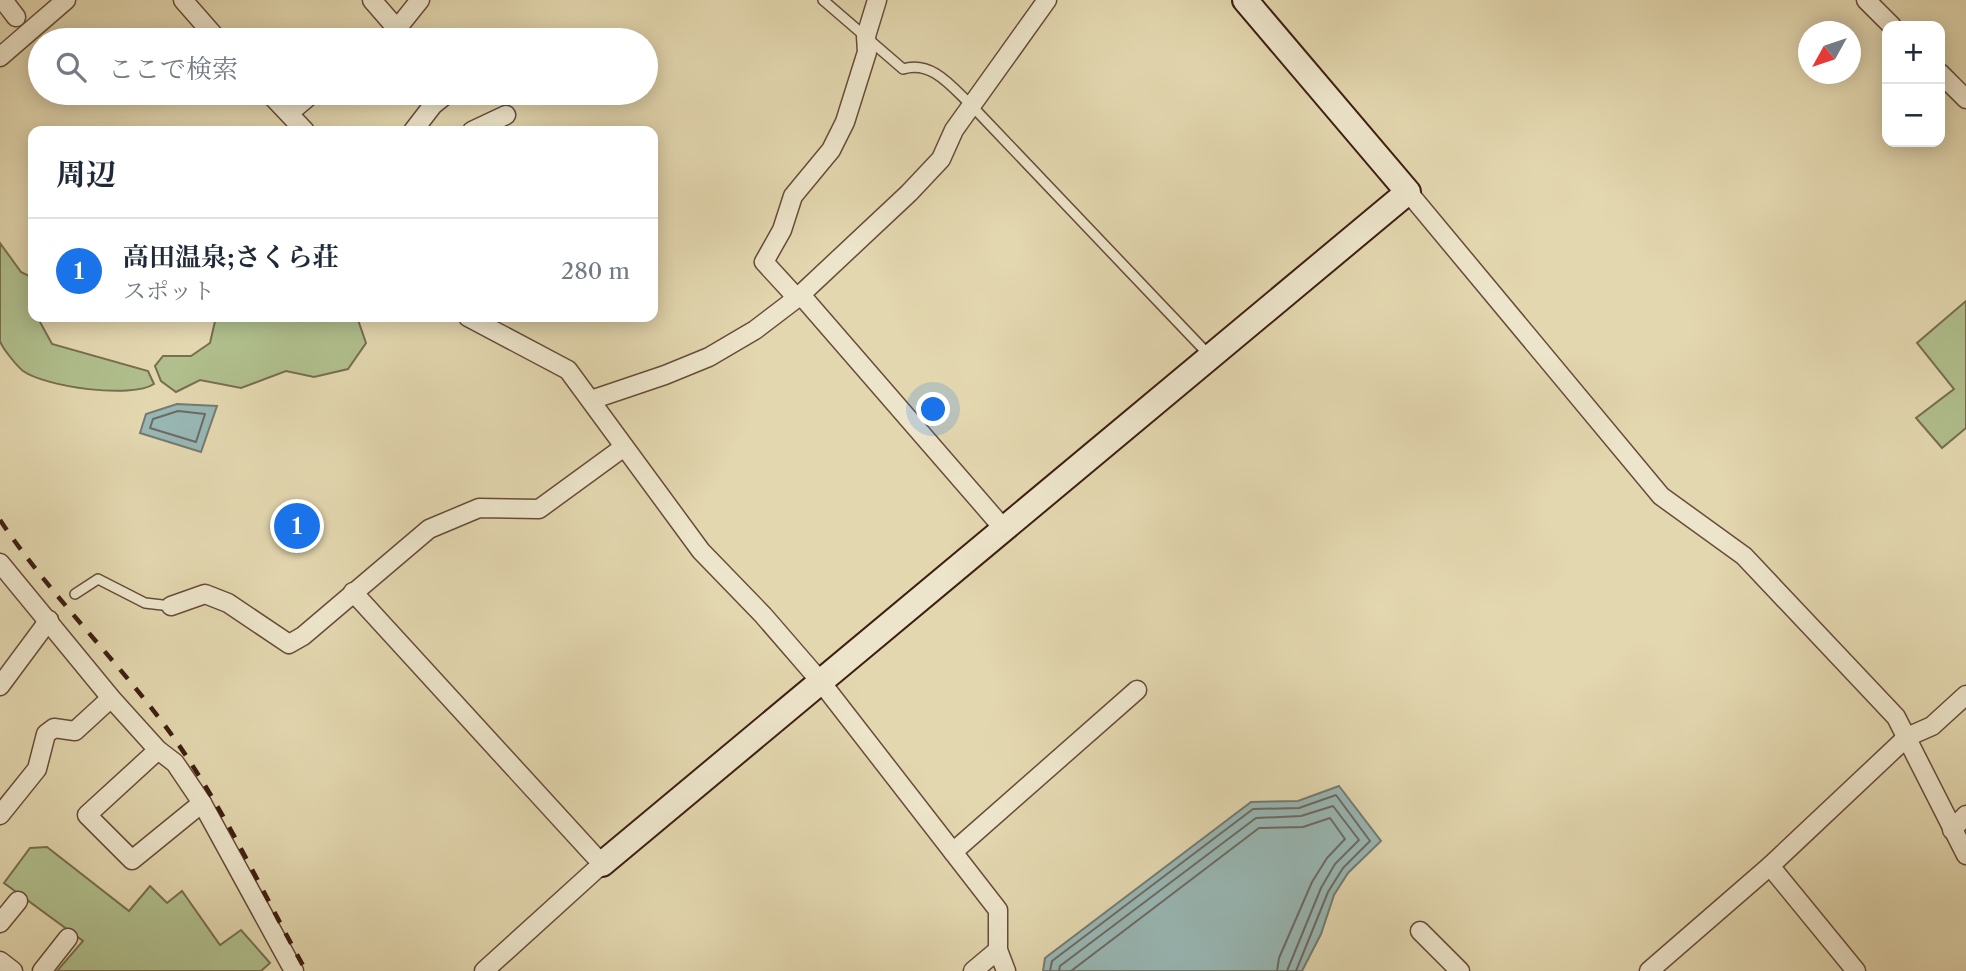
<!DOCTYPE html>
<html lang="ja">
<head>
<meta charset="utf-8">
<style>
  :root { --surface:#fff; --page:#f2f2f3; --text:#1f2937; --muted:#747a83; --line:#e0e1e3; --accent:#1a73e8 }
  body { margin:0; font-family:"Libre Caslon Text","Noto Serif JP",serif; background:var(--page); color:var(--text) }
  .controls { position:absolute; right:21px; top:21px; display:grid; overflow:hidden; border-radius:14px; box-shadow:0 4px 18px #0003 }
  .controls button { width:63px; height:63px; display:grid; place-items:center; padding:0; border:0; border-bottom:2px solid var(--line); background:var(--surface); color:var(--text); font:35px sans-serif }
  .compass { position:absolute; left:1798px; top:21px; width:63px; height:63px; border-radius:50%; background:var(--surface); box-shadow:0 4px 18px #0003; rotate:230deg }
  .you { position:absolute; left:934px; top:410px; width:24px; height:24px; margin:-18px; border:5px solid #fff; border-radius:50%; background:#1a73e8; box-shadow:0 0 0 10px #1a73e833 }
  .badge { display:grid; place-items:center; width:46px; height:46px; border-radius:50%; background:var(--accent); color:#fff; font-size:23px; font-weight:700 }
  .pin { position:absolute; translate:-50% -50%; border:4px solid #fff; box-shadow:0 2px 7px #0006 }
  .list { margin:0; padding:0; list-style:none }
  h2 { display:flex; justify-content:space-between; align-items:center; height:91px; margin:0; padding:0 28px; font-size:30px }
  h2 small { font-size:23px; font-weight:400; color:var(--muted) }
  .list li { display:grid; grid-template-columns:46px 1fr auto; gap:21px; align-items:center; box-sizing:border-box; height:105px; padding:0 28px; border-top:2px solid var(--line) }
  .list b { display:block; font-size:26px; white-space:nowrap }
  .list p { margin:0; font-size:23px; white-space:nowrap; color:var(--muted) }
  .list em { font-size:23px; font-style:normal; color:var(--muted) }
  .icon { flex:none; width:38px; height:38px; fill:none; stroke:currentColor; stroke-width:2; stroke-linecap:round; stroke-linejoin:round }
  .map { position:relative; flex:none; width:1966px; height:971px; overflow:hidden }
  .search { position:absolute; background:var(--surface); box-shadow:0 4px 18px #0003; left:28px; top:28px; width:630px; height:77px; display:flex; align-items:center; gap:18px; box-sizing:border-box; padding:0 24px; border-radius:38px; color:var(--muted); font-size:26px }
  .panel { position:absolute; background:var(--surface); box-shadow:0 4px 18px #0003; left:28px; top:126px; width:630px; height:196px; border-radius:14px }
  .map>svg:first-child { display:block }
  .green { fill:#b0bf8d; stroke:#786e50; stroke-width:2 }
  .water { fill:#98b7b4; stroke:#747a73; stroke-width:2 }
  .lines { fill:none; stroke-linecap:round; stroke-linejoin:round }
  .shore { stroke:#6c6a63; stroke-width:2 }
  .lane-casing { stroke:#684c39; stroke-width:12 }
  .street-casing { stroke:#684c39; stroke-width:21 }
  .secondary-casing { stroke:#3f1e12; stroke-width:28 }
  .lane { stroke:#ede5cb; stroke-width:9 }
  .street { stroke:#ede5cb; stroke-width:18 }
  .secondary { stroke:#ede5cb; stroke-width:24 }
  .rail { stroke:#3f1e12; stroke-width:4.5; stroke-dasharray:12 12; stroke-linecap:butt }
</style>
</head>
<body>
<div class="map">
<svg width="1966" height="971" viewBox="0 0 1966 971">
  <rect width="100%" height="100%" fill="#e3d7af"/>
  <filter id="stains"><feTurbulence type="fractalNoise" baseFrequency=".00286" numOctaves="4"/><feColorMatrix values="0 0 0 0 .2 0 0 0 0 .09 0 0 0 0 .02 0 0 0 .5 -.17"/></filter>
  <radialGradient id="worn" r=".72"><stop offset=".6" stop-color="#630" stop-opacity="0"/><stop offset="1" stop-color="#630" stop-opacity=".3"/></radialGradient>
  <g class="green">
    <path d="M0 243 21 272 33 278V317H42L40 322 52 344 148 371 154 384C131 399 46 387 23 371 17 366 2 348 0 341 0 328 0 261 0 243Z"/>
    <path d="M1966 301V428L1942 448 1916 418 1954 389 1917 343Z"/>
    <path d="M216 317H357L366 343 348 369 314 377 286 371 241 388 200 380 176 392 161 381 155 366 163 356H191L210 343Z"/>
    <path d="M47 847 129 911 150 886 167 903 182 891 220 945 241 930 270 963 261 971H57L83 941 4 883 30 848Z"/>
  </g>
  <g class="water">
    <path d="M177 404 217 406 201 452 140 433 146 414Z"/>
    <path d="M1339 786 1381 841 1348 873 1334 895 1321 934 1302 971H1043L1045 958 1251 802 1298 801Z"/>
  </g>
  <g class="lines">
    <g class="shore">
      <path d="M178 411 205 414 196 442 150 428 153 419Z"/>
      <path d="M1050 971 1052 961 1253 809 1299 808 1336 795 1370 841 1343 868 1328 892 1296 971"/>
      <path d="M1059 971 1060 966 1256 818 1301 816 1333 806 1359 840 1335 864 1321 888 1287 971"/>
      <path d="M1071 971 1259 828 1303 827 1330 818 1345 839 1327 858 1312 882 1279 958 1277 971"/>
    </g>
    <defs>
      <g id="lane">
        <path d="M823 0 903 69C932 60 952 87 971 105L1209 355"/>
        <path d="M75 594 98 579 145 603 171 606"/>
      </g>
      <g id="street">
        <path d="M3 0 16 17"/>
        <path d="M183 0 218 40"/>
        <path d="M372 0 398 30"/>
        <path d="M1866 0 1892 26"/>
        <path d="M388 40 420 0"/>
        <path d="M0 57 66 0"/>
        <path d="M1940 73 1966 99"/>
        <path d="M269 93 305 131"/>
        <path d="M289 113 313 93"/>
        <path d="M413 131 433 105 448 93"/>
        <path d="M472 131 506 115"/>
        <path d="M1408 192 1661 496 1744 556 1896 717 1966 855"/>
        <path d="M801 295 1004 529"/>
        <path d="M797 298 764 262 782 230 793 196 831 150 845 122 867 52 866 36 877 0"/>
        <path d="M468 317 568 370 701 551 763 615 821 682 998 910V950L1006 971"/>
        <path d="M591 400 665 375 709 357 755 330 797 298 909 193 941 159 954 130 1047 0"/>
        <path d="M0 563 111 698 158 750 175 763 202 803 294 971"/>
        <path d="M353 592 602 864 484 971"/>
        <path d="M171 606 205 594 228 603 289 644 303 636 429 529 479 508 539 509 624 447"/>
        <path d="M0 686 49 620"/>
        <path d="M158 750 87 815 132 860 202 803"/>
        <path d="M0 815 37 769 46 734 54 728 75 731 111 698"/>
        <path d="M1952 830 1966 815"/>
        <path d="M953 852 1137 690"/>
        <path d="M1770 866 1856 971"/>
        <path d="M0 923 18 901"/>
        <path d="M1420 931 1460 971"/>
        <path d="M0 961 13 971"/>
        <path d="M42 971 68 938"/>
        <path d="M973 971 998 950"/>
        <path d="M1649 971 1770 866 1907 737 1932 726 1966 695"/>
      </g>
      <path id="secondary" d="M602 864 1408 192 1245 0"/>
    </defs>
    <use href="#lane" class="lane-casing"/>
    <use href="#street" class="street-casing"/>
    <use href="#secondary" class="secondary-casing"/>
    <use href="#lane" class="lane"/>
    <use href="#street" class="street"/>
    <use href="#secondary" class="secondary"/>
    <path class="rail" d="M0 520C48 592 111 654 163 723 220 799 260 888 306 971"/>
  </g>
  <rect width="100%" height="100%" filter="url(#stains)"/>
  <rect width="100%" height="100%" fill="url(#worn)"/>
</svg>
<div class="controls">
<button>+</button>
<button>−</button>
</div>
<svg class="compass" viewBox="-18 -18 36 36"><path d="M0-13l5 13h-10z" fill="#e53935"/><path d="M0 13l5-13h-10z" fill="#747a83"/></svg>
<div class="you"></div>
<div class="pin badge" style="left:297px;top:526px">1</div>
<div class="search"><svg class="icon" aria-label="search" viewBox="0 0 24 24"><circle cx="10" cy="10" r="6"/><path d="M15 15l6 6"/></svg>ここで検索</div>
<section class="panel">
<h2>周辺<small></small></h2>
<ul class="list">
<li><span class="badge">1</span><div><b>高田温泉;さくら荘</b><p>スポット</p></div><em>280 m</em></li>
</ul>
</section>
</div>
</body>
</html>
